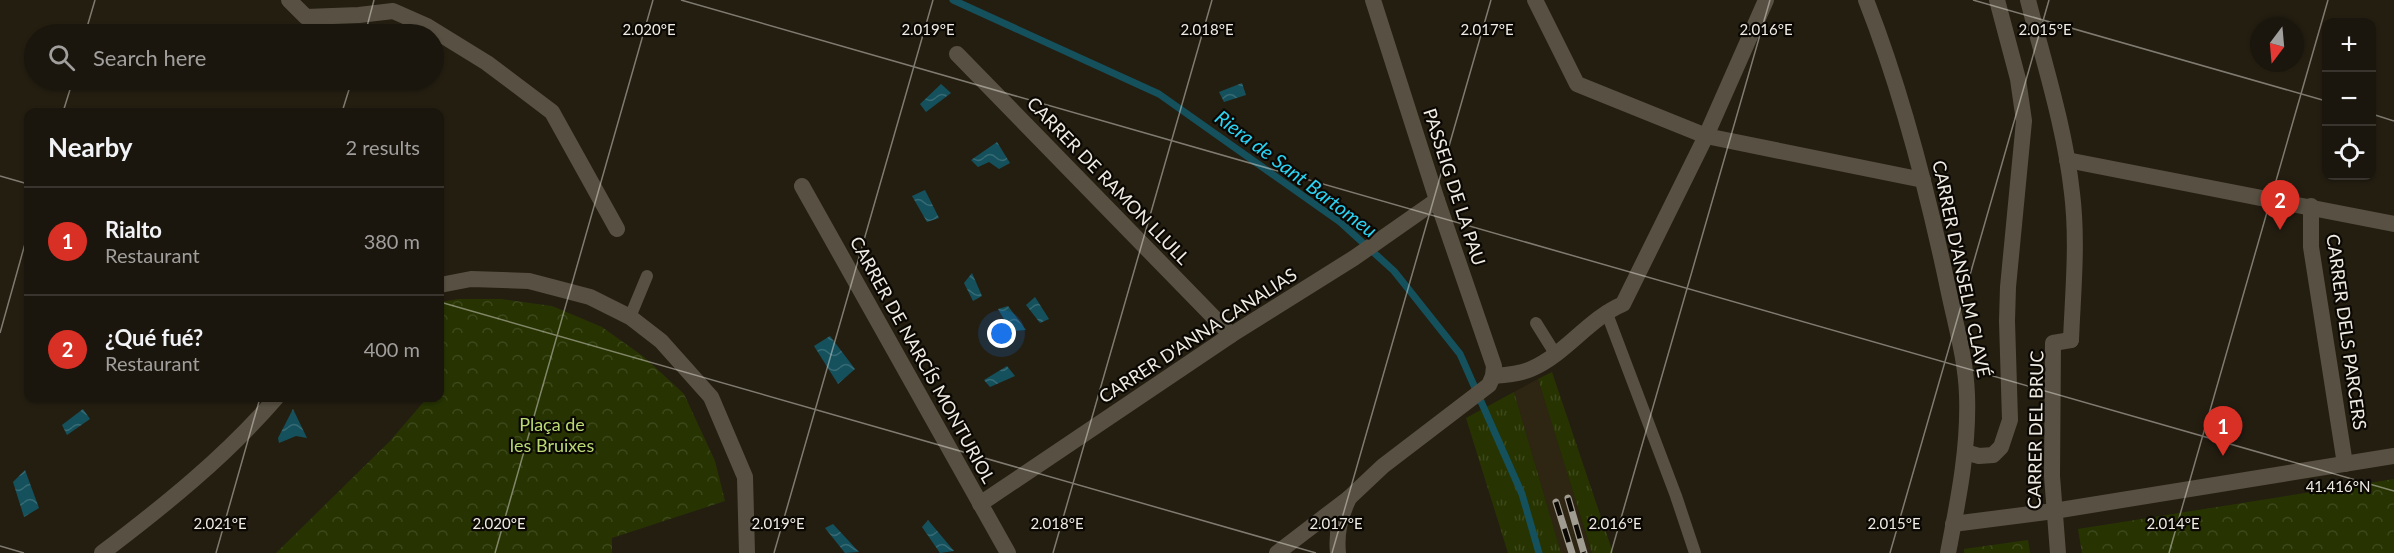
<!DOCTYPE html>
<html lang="en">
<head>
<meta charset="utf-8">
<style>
  :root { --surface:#1b160d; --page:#28231b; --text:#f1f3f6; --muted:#a09f9d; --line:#39352e; --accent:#d93025 }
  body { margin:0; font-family:Lato,sans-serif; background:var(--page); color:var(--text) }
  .controls { position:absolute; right:18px; top:18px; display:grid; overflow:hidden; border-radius:12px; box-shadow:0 2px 4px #0004 }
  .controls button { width:54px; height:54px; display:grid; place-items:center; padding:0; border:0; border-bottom:2px solid var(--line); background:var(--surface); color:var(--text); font:30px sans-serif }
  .compass { position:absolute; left:2250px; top:18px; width:54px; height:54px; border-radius:50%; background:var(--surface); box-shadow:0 2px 4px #0004; rotate:196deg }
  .you { position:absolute; left:1002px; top:334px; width:21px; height:21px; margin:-15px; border:4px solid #fff; border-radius:50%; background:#1a73e8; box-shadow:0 0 0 9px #1a73e833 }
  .badge { display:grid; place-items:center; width:39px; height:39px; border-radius:50%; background:var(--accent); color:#fff; font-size:20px; font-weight:700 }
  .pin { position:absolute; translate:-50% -50px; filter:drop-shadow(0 2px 3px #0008) }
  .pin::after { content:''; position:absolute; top:32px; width:21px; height:18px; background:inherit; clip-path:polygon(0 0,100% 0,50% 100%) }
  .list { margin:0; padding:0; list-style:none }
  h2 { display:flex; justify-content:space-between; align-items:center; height:78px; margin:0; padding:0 24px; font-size:26px }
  h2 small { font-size:20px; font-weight:400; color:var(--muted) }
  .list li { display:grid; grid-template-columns:39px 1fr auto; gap:18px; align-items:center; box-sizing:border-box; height:108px; padding:0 24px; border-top:2px solid var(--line) }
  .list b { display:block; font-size:22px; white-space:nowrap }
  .list p { margin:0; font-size:20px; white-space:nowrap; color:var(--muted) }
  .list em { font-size:20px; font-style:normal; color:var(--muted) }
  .icon { flex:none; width:33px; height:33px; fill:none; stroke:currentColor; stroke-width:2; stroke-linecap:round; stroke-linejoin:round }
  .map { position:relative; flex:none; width:2394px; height:553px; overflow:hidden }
  .search { position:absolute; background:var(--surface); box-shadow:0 2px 4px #0004; left:24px; top:24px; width:420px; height:66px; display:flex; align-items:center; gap:15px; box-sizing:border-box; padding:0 21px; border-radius:33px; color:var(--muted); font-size:22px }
  .panel { position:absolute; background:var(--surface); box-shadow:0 2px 4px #0004; left:24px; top:108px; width:420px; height:294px; border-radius:12px }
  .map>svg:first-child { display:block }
  .built { fill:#2f2513 }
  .grass { fill:url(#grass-tufts) }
  .forest { fill:url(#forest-crowns) }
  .water { fill:url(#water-waves) }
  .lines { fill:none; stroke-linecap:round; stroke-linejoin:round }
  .stream { stroke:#14515d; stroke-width:7 }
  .service { stroke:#585143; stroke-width:12 }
  .pedestrian { stroke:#585143; stroke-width:16 }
  .minor { stroke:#585143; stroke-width:16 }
  .rail-casing { stroke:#a09c92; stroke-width:7 }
  .rail { stroke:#0b0804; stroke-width:4.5; stroke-dasharray:14; stroke-linecap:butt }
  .ticks { fill:none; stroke:#f0ece4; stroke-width:1.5; stroke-opacity:0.45 }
  .labels { text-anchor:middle; stroke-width:4.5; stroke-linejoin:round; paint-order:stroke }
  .street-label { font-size:18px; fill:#f0ece4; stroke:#0b0804 }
  .park-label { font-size:18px; fill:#bada73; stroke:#0b0804 }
  .water-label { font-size:20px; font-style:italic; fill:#2bd4f4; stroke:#0b0804 }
  .ticks-label { font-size:15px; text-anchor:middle; fill:#f0ece4; stroke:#0b0804; stroke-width:4.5; stroke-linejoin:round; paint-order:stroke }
</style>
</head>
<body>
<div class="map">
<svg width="2394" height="553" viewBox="0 0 2394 553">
  <defs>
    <pattern id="grass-tufts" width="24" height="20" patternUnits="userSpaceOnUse" patternTransform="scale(1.5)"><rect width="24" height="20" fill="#273402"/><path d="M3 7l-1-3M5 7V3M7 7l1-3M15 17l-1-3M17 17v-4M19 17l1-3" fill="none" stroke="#3c481a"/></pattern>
    <pattern id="forest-crowns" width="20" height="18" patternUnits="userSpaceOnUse" patternTransform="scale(1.5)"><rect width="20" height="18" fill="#273402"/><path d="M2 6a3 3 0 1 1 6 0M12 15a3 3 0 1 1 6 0" fill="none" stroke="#3c481a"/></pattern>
    <pattern id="water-waves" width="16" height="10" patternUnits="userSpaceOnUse" patternTransform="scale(1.5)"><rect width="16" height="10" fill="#14515d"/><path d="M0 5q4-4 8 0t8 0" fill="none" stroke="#366a74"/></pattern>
  </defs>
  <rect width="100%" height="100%" fill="#241e11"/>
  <path class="built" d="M1538 379 1592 553H1561L1514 392Z"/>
  <g class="grass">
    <path d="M1552 372 1613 553H1592L1538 379Z"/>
    <path d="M1514 392 1561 553H1508L1466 418Z"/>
  </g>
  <g class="forest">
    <path d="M459 299H501L552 306 602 327 644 357 684 394 715 461 725 501 612 538V553H276L390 441 427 398H440V383L444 378 440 365V302Z"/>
    <path d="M2394 479V553H2082L2078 529Z"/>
    <path d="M2028 540 2030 553H1964V549Z"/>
  </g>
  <g class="water">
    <path d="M1242 83 1246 95 1224 102 1219 92Z"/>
    <path d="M941 84 951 93 926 112 920 104Z"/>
    <path d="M997 142 1010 163 999 169 989 162 978 167 971 160Z"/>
    <path d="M925 190 939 218 927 222 912 196Z"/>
    <path d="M972 273 982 296 973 301 964 283Z"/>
    <path d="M1035 297 1049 319 1040 323 1026 305Z"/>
    <path d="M1008 306 1026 330 1011 331 998 309Z"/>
    <path d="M830 336 855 369 838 384 814 346Z"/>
    <path d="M1007 366 1015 376 990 387 984 380Z"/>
    <path d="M83 409 90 419 67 435 62 425Z"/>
    <path d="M293 409 307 438 296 436 279 443 278 438Z"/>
    <path d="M25 470 39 508 24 517 13 482Z"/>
    <path d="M928 520 954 551 940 553 922 527Z"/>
    <path d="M833 524 859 552 845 553 825 528Z"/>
  </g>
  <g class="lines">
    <path class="stream" d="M953 0 1159 94 1340 222 1394 271 1460 354 1522 494 1539 553"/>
    <g class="service">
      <path d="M1606 311 1676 496 1695 553"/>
      <path d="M630 317 647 276"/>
      <path d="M1536 323 1556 355"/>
    </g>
    <path class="pedestrian" d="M2028 0C2044 63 2065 128 2072 193 2078 241 2073 291 2071 340"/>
    <g class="minor">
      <path d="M289 0 306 17 359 15 393 11 427 26 487 63 552 112 617 229"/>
      <path d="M1535 0 1577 84 1706 136 1923 180"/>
      <path d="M1866 0C1903 94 1928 193 1949 293 1956 326 1966 361 1967 395 1969 448 1958 501 1948 553"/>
      <path d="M957 54 1231 335"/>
      <path d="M2067 160 2394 224"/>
      <path d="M802 186 1008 553"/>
      <path d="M2311 206V247L2345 464"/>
      <path d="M440 285 471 279 529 281 590 297 630 317 661 341 711 397 745 477 747 553"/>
      <path d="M1493 376C1505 375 1520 374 1531 369 1566 354 1588 319 1623 304L1706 136 1766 0"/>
      <path d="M1965 452 1979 456 1993 455 2001 447 2010 420 2007 321 2008 287 2024 121 2018 79 1997 0"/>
      <path d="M980 504 1231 335 1354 258 1437 200"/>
      <path d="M1953 524 2054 511 2394 456"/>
      <path d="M102 553C164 506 225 457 276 398"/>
      <path d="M1277 553 1349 498 1383 466 1489 385 1493 376 1494 366 1437 200 1373 0"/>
      <path d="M1338 553C1336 533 1340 517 1349 498"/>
      <path d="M2058 553 2052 476 2053 343 2071 340"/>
    </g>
    <defs>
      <g id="rail">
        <path d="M1568 498 1584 553"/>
        <path d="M1556 502 1572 553"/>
      </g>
    </defs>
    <use href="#rail" class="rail-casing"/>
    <use href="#rail" class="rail"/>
  </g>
  <path class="ticks" d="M681 0 2394 491M1973 0 2326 101M85 34 95 0M365 34 374 0M63 112 73 80M342 112 352 80M2372 114 2394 121M0 176 28 184M440 302 1316 553M0 333 28 233M0 546 24 553M216 553 260 398M495 553 653 0M774 553 933 0M1053 553 1212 0M1332 553 1491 0M1611 553 1770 0M1890 553 2049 0M2169 553 2328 0"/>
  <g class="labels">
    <g class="street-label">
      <text transform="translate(1108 181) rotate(46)" y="6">CARRER DE RAMON LLULL</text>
      <text transform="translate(1454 187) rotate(72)" y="6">PASSEIG DE LA PAU</text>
      <text transform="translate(1961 269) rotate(78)" y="6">CARRER D'ANSELM CLAVÉ</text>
      <text transform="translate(2346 332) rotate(82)" y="6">CARRER DELS PARCERS</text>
      <text transform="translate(1198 336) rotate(-33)" y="6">CARRER D'ANNA CANALIAS</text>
      <text transform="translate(922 360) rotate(61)" y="6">CARRER DE NARCÍS MONTURIOL</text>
      <text transform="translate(2036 430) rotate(-89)" y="6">CARRER DEL BRUC</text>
    </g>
    <g class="park-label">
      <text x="552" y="431">Plaça de<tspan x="552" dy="21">les Bruixes</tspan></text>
    </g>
    <g class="water-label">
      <text transform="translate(1296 174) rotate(37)" y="7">Riera de Sant Bartomeu</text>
    </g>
  </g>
  <g class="ticks-label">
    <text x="649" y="35">2.020°E</text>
    <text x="928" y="35">2.019°E</text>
    <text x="1207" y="35">2.018°E</text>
    <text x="1487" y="35">2.017°E</text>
    <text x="1766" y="35">2.016°E</text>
    <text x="2045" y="35">2.015°E</text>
    <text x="2338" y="492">41.416°N</text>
    <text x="1057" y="529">2.018°E</text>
    <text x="1336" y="529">2.017°E</text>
    <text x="1615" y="529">2.016°E</text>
    <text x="1894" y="529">2.015°E</text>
    <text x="2173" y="529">2.014°E</text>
    <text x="220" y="529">2.021°E</text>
    <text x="499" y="529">2.020°E</text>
    <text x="778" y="529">2.019°E</text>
  </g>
</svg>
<div class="controls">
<button>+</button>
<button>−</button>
<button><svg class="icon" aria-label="locate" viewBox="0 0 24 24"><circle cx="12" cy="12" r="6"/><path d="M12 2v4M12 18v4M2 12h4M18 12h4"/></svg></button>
</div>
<svg class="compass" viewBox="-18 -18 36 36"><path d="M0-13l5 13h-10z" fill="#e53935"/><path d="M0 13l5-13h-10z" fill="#a09f9d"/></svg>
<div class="you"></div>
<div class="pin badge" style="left:2223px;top:456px">1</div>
<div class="pin badge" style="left:2280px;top:230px">2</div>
<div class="search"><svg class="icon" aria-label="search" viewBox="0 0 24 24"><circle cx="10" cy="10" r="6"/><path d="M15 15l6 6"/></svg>Search here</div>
<section class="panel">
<h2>Nearby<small>2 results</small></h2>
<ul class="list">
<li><span class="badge">1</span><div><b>Rialto</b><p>Restaurant</p></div><em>380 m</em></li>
<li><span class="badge">2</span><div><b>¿Qué fué?</b><p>Restaurant</p></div><em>400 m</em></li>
</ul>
</section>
</div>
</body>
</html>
